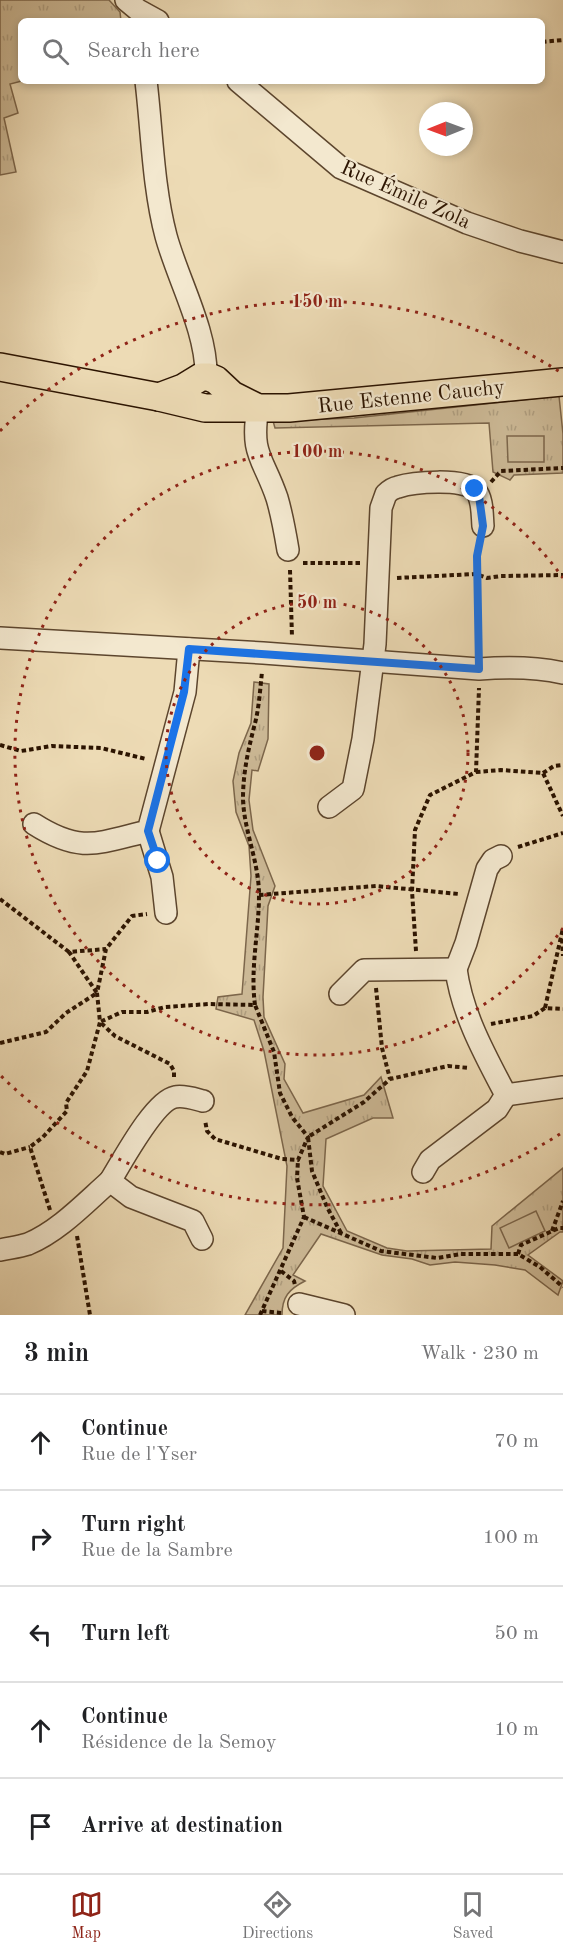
<!DOCTYPE html>
<html lang="en">
<head>
<meta charset="utf-8">
<style>
  :root { --surface:#fff; --page:#f6f6f6; --text:#202124; --muted:#757577; --line:#e0e0e0; --accent:#8f2418 }
  body { margin:0; font-family:"Old Standard TT",serif; background:var(--page); color:var(--text) }
  .compass { position:absolute; left:419px; top:102px; width:54px; height:54px; border-radius:50%; background:var(--surface); box-shadow:0 3px 9px #0003; rotate:269deg }
  .stop { position:absolute; width:18px; height:18px; margin:-14px; border:4px solid #1a73e8; border-radius:50%; background:#fff }
  .stop.end { background:#1a73e8; border-color:#fff; box-shadow:0 2px 6px #0008 }
  .list { margin:0; padding:0; list-style:none }
  h2 { display:flex; justify-content:space-between; align-items:center; height:78px; margin:0; padding:0 24px; font-size:26px }
  h2 small { font-size:20px; font-weight:400; color:var(--muted) }
  .list li { display:grid; grid-template-columns:39px 1fr auto; gap:18px; align-items:center; box-sizing:border-box; height:96px; padding:0 24px; border-top:2px solid var(--line) }
  .list b { display:block; font-size:22px; white-space:nowrap }
  .list p { margin:0; font-size:20px; white-space:nowrap; color:var(--muted) }
  .list em { font-size:20px; font-style:normal; color:var(--muted) }
  .icon { flex:none; width:33px; height:33px; fill:none; stroke:currentColor; stroke-width:2; stroke-linecap:round; stroke-linejoin:round }
  .map { position:relative; flex:none; width:563px; height:1315px; overflow:hidden }
  .search { position:absolute; background:var(--surface); box-shadow:0 3px 9px #0003; left:18px; right:18px; top:18px; height:66px; display:flex; align-items:center; gap:15px; box-sizing:border-box; padding:0 21px; border-radius:9px; color:var(--muted); font-size:22px }
  .sheet { height:558px; background:var(--surface) }
  nav { display:flex; justify-content:space-around; align-items:center; box-sizing:border-box; height:84px; border-top:2px solid var(--line); background:var(--surface); font-size:16px; color:var(--muted) }
  nav a { display:grid; justify-items:center; gap:3px }
  nav .on { color:var(--accent) }
  .map>svg:first-child { display:block }
  .grass { fill:url(#grass-tufts); stroke:#7c664b; stroke-width:1.5 }
  .park { fill:#ccb996; stroke:#7c664b; stroke-width:1.5 }
  .lines { fill:none; stroke-linecap:round; stroke-linejoin:round }
  .minor-casing { stroke:#5c452d; stroke-width:24 }
  .major-casing { stroke:#2b1300; stroke-width:30 }
  .path { stroke:#2b1300; stroke-width:4; stroke-dasharray:4.5 3; stroke-linecap:butt }
  .minor { stroke:#f3e8cf; stroke-width:21 }
  .major { stroke:#eddbb5; stroke-width:27 }
  .route { stroke:#1a73e8; stroke-width:8 }
  .ring { fill:none; stroke:#8f2418; stroke-width:3; stroke-dasharray:3 6 }
  .labels { text-anchor:middle; stroke-width:4.5; stroke-linejoin:round; paint-order:stroke }
  .street-label { font-size:21px; fill:#2b1300; stroke:#f3e8cf }
  .centre { fill:#8f2418; stroke:#f3e8cf; stroke-width:3 }
  .ring-label { font-size:18px; text-anchor:middle; font-weight:bold; fill:#8f2418; stroke:#f3e8cf; stroke-width:4.5; stroke-linejoin:round; paint-order:stroke }
</style>
</head>
<body>
<div class="map">
<svg width="563" height="1315" viewBox="0 0 563 1315">
  <defs>
    <pattern id="grass-tufts" width="24" height="20" patternUnits="userSpaceOnUse" patternTransform="scale(1.5)"><rect width="24" height="20" fill="#ccb996"/><path d="M3 7l-1-3M5 7V3M7 7l1-3M15 17l-1-3M17 17v-4M19 17l1-3" fill="none" stroke="#af9e80"/></pattern>
  </defs>
  <rect width="100%" height="100%" fill="#eddbb5"/>
  <filter id="stains"><feTurbulence type="fractalNoise" baseFrequency=".00333" numOctaves="4"/><feColorMatrix values="0 0 0 0 .2 0 0 0 0 .09 0 0 0 0 .02 0 0 0 .5 -.17"/></filter>
  <radialGradient id="worn" r=".72"><stop offset=".6" stop-color="#630" stop-opacity="0"/><stop offset="1" stop-color="#630" stop-opacity=".3"/></radialGradient>
  <g class="grass">
    <path d="M0 0H109L120 12 121 21H21L22 81 10 84 18 113 4 118 16 172 0 175Z"/>
    <path d="M559 396 563 434V473L514 475 510 480 493 472 489 423 275 428 273 421 354 418Z"/>
    <path d="M254 682 269 684 268 739 258 771 252 770 249 800 253 830 275 886 268 906 263 997 264 1017 285 1064 284 1079 303 1113 364 1095 381 1077 393 1118H373L326 1139 323 1186 347 1231 387 1248 407 1251 491 1249 492 1226 563 1168V1232H560L528 1255 563 1281 558 1295 525 1270 495 1265 455 1262 430 1265 412 1259 382 1255 321 1234 293 1275 305 1281C289 1289 282 1297 282 1315H245L283 1248 287 1166 264 1051 254 1020 216 1009 218 997 242 994 251 876 249 846 236 812 233 781 239 753 251 723Z"/>
  </g>
  <g class="park">
    <path d="M507 436H544V462H508Z"/>
    <path d="M536 1211 545 1231 509 1248 500 1228Z"/>
  </g>
  <g class="lines">
    <defs>
      <g id="minor">
        <path d="M126 0 138 10 158 21"/>
        <path d="M146 81C152 131 153 187 166 236 178 280 207 331 206 376"/>
        <path d="M238 81 341 168 467 223 520 241 563 252"/>
        <path d="M258 407C250 455 263 457 277 498 282 515 285 532 288 550"/>
        <path d="M0 638 263 653 479 669C507 667 536 667 563 673"/>
        <path d="M329 807 353 789 363 739 375 644 381 508 386 494C389 491 393 488 398 487 413 482 464 478 475 490 483 498 482 515 483 526"/>
        <path d="M34 824C81 854 98 843 148 831L185 692 189 649"/>
        <path d="M148 831 162 877 166 913"/>
        <path d="M456 969 466 943 487 869 493 860 501 856"/>
        <path d="M340 994 364 970 456 969C462 1014 485 1055 506 1095L563 1087"/>
        <path d="M423 1172 430 1160 497 1109 506 1095"/>
        <path d="M110 1181C122 1162 154 1101 175 1097 184 1095 195 1099 203 1101"/>
        <path d="M0 1250C9 1248 19 1247 28 1244 59 1231 85 1203 110 1181L131 1197 193 1221 202 1239"/>
        <path d="M299 1304 344 1315"/>
      </g>
      <g id="major">
        <path d="M0 367 159 397 205 408H289L563 382"/>
        <path d="M159 397 183 388 201 377H209L216 380 232 395 254 406"/>
      </g>
    </defs>
    <use href="#minor" class="minor-casing"/>
    <use href="#major" class="major-casing"/>
    <g class="path">
      <path d="M542 42 563 40"/>
      <path d="M491 482 501 471 563 468"/>
      <path d="M479 544 476 574 479 651"/>
      <path d="M303 563H361"/>
      <path d="M290 570 292 637"/>
      <path d="M397 578 476 574 487 578 501 576 563 575"/>
      <path d="M0 745 21 751 52 746 101 748 146 759"/>
      <path d="M476 772 501 770 543 773 563 816"/>
      <path d="M543 773 554 766 563 765"/>
      <path d="M518 847 563 833"/>
      <path d="M259 895 376 886 459 894"/>
      <path d="M0 899 69 952"/>
      <path d="M562 939 563 956"/>
      <path d="M416 951 412 891 415 830 430 795 476 772 479 688"/>
      <path d="M376 988 382 1048 390 1079"/>
      <path d="M255 1005C250 968 259 932 259 895 259 862 244 831 243 799 243 773 248 751 254 727 259 710 260 690 262 672"/>
      <path d="M545 1008 563 928"/>
      <path d="M491 1024 533 1016 545 1008 563 1009"/>
      <path d="M0 1043 46 1032 66 1013 97 993 69 952 106 949"/>
      <path d="M174 1077V1071L170 1064 115 1036 100 1022 122 1012H147L165 1007 209 1004 255 1005 274 1052 280 1093 292 1117 308 1137 298 1160 282 1159 215 1139 207 1131 205 1120"/>
      <path d="M0 1152 5 1154 30 1147"/>
      <path d="M50 1210 30 1147 43 1137 67 1111 66 1103 87 1071 100 1022 97 993 106 949 132 916 147 914"/>
      <path d="M304 1217 381 1251 437 1258 461 1254H518L540 1267 563 1287"/>
      <path d="M552 1231 563 1201"/>
      <path d="M341 1233 327 1207 312 1171 308 1137 364 1102 390 1079 448 1066 469 1068"/>
      <path d="M77 1236 90 1315"/>
      <path d="M518 1254 521 1245 559 1228H563"/>
      <path d="M281 1271 294 1281 295 1285"/>
      <path d="M262 1311 281 1313"/>
      <path d="M260 1315 304 1217 297 1178 298 1160"/>
    </g>
    <use href="#minor" class="minor"/>
    <use href="#major" class="major"/>
  </g>
  <g class="lines">
    <path class="route" d="M158 861 148 831 184 692 189 649 479 669 477 556 483 526 479 496 475 489"/>
  </g>
  <g class="ring">
    <circle cx="317" cy="753" r="151"/>
    <path d="M563 928A302 302 0 1 1 563 578"/>
    <path d="M560 1134A452 452 0 0 1 0 1075M0 431A452 452 0 0 1 560 372"/>
  </g>
  <g class="labels">
    <g class="street-label">
      <text transform="translate(406 194) rotate(24)" y="7">Rue Émile Zola</text>
      <text transform="translate(411 396) rotate(-6)" y="7">Rue Estenne Cauchy</text>
    </g>
  </g>
  <circle cx="317" cy="753" r="9" class="centre"/>
  <g class="ring-label">
    <text x="317" y="307">150 m</text>
    <text x="317" y="457">100 m</text>
    <text x="317" y="608">50 m</text>
  </g>
  <rect width="100%" height="100%" filter="url(#stains)"/>
  <rect width="100%" height="100%" fill="url(#worn)"/>
</svg>
<svg class="compass" viewBox="-18 -18 36 36"><path d="M0-13l5 13h-10z" fill="#e53935"/><path d="M0 13l5-13h-10z" fill="#757577"/></svg>
<div class="stop" style="left:158px;top:861px"></div>
<div class="stop end" style="left:475px;top:489px"></div>
<div class="search"><svg class="icon" aria-label="search" viewBox="0 0 24 24"><circle cx="10" cy="10" r="6"/><path d="M15 15l6 6"/></svg>Search here</div>
</div>
<section class="sheet">
<h2>3 min<small>Walk · 230 m</small></h2>
<ul class="list">
<li><svg class="icon" aria-label="ahead" viewBox="0 0 24 24"><path d="M12 20V5M6 11l6-6 6 6"/></svg><div><b>Continue</b><p>Rue de l'Yser</p></div><em>70 m</em></li>
<li><svg class="icon" aria-label="right" viewBox="0 0 24 24"><path d="M7 20v-9h11M14 6l5 5-5 5"/></svg><div><b>Turn right</b><p>Rue de la Sambre</p></div><em>100 m</em></li>
<li><svg class="icon" aria-label="left" viewBox="0 0 24 24"><path d="M17 20v-9H6M10 6l-5 5 5 5"/></svg><div><b>Turn left</b></div><em>50 m</em></li>
<li><svg class="icon" aria-label="ahead" viewBox="0 0 24 24"><path d="M12 20V5M6 11l6-6 6 6"/></svg><div><b>Continue</b><p>Résidence de la Semoy</p></div><em>10 m</em></li>
<li><svg class="icon" aria-label="arrive" viewBox="0 0 24 24"><path d="M6 21V4h12l-3 4 3 4H6"/></svg><div><b>Arrive at destination</b></div></li>
</ul>
</section>
<nav>
<a class="on"><svg class="icon" aria-label="map" viewBox="0 0 24 24"><path d="M3 6l6-2 6 2 6-2v14l-6 2-6-2-6 2zM9 4v14M15 6v14"/></svg>Map</a>
<a><svg class="icon" aria-label="directions" viewBox="0 0 24 24"><path d="M12 3l9 9-9 9-9-9zM9 14v-3h6M13 9l2 2-2 2"/></svg>Directions</a>
<a><svg class="icon" aria-label="saved" viewBox="0 0 24 24"><path d="M7 4h10v16l-5-4-5 4z"/></svg>Saved</a>
</nav>
</body>
</html>
